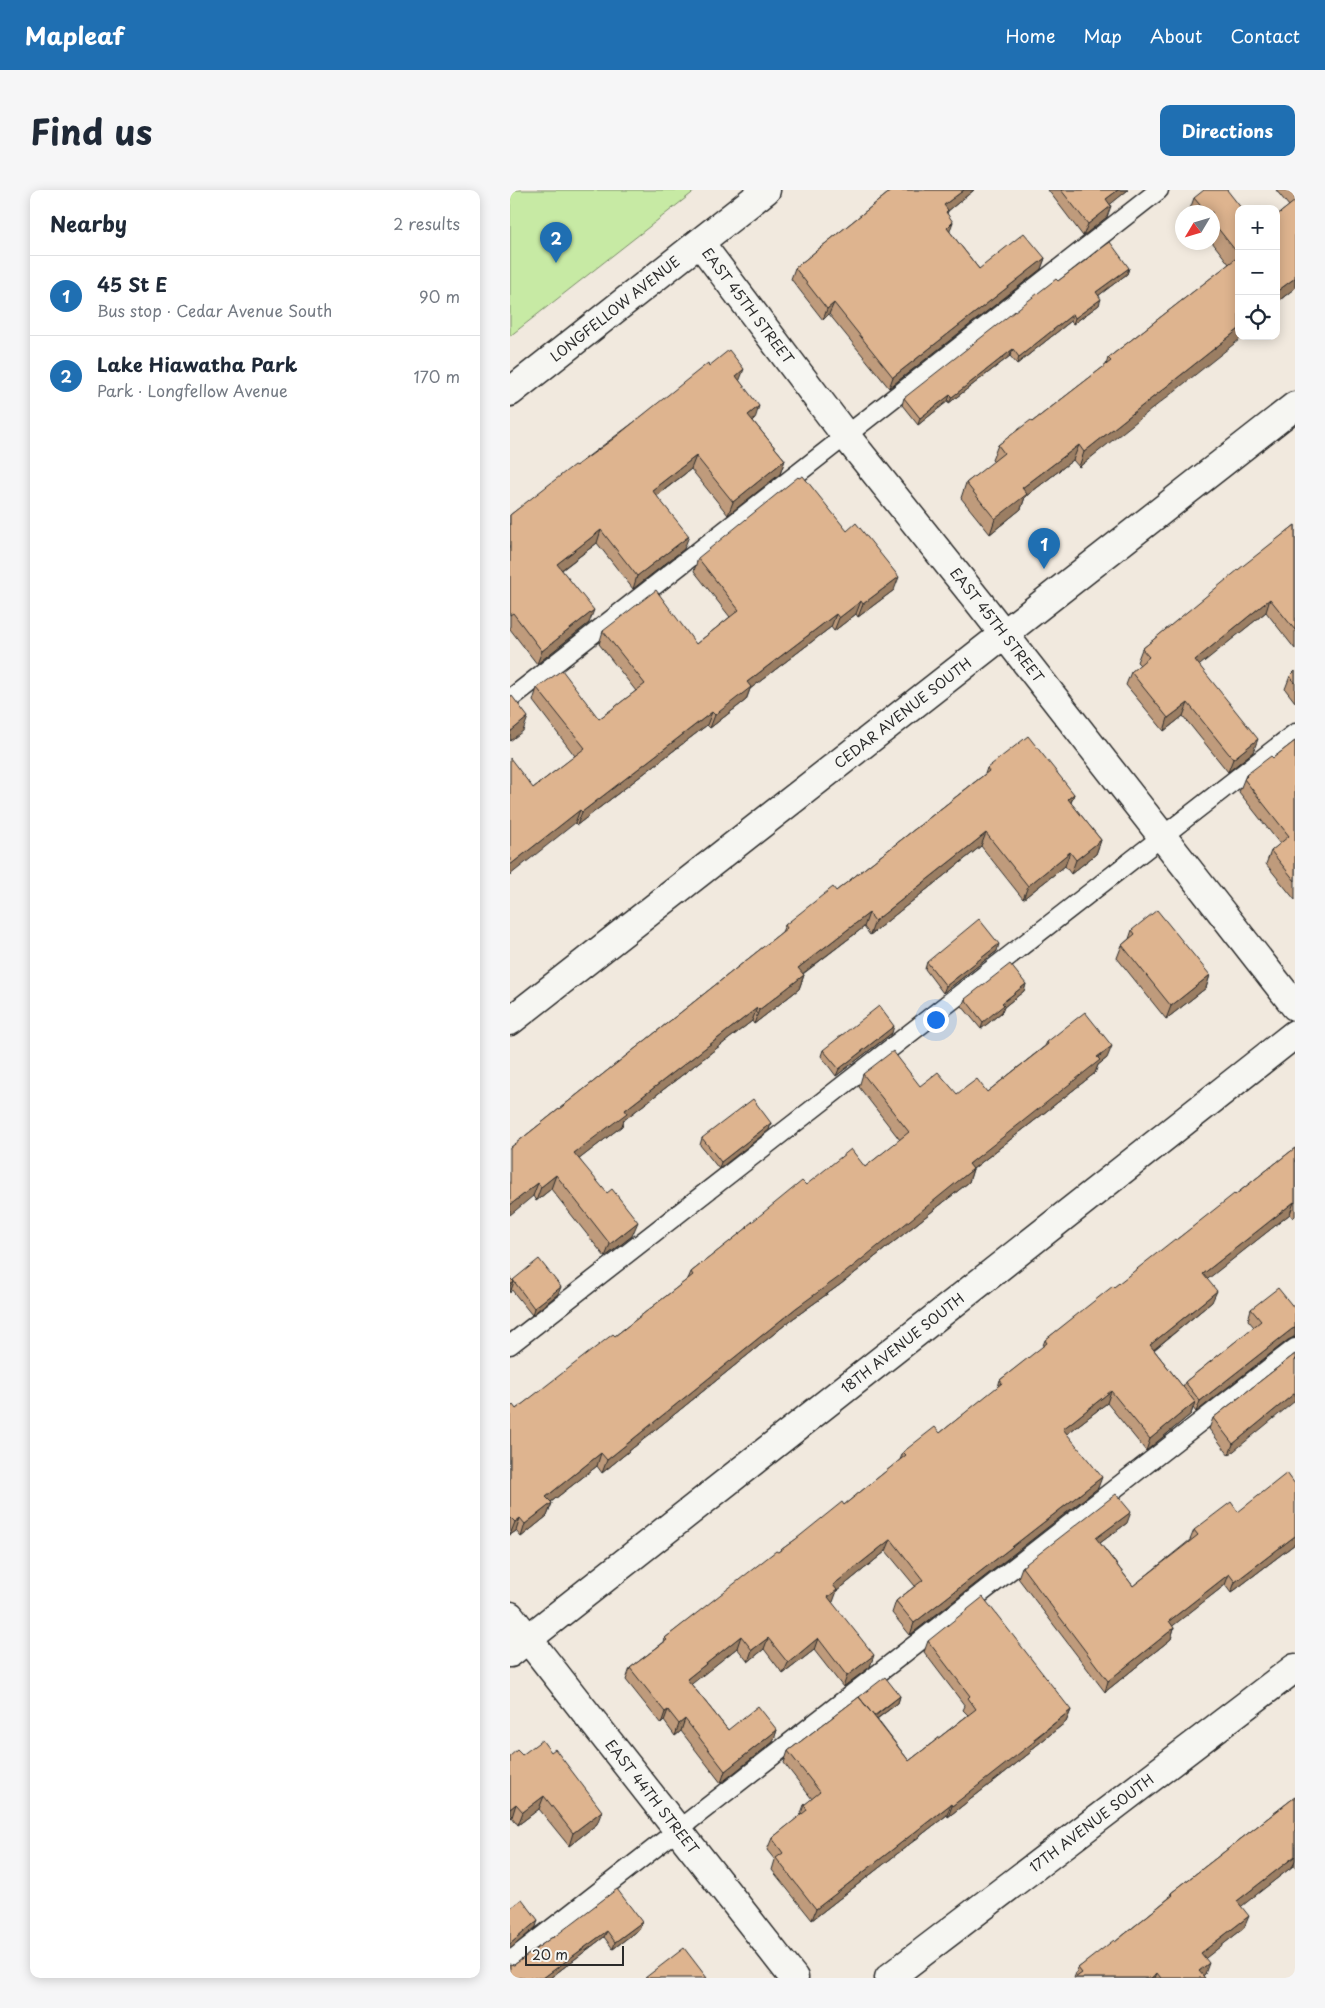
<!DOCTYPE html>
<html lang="en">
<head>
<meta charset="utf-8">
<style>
	body { margin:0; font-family:"Playpen Sans",sans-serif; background:#f6f6f7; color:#1f2937 }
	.controls { position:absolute; right:15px; top:15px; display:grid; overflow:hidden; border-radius:10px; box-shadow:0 2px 12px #0003 }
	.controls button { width:45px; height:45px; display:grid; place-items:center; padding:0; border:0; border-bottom:1px solid #e0e1e3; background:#fff; color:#1f2937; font:25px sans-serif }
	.compass { position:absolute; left:665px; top:15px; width:45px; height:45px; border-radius:50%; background:#fff; box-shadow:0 2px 12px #0003; rotate:232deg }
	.scale { position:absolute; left:15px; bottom:12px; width:99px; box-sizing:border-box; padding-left:5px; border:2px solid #2b2b2b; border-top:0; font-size:14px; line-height:18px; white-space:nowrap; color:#2b2b2b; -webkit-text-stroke:4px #f6f6f2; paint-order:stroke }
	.you { position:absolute; left:425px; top:829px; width:18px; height:18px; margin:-12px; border:4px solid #fff; border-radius:50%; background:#1a73e8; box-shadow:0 0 0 8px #1a73e833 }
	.badge { display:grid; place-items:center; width:32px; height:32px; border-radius:50%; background:#1f6fb2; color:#fff; font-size:16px; font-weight:700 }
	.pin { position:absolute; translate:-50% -41px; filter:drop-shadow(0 1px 2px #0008) }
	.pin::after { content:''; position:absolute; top:26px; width:18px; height:15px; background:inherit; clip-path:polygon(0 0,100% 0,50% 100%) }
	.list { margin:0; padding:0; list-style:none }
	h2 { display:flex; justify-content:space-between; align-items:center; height:65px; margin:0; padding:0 20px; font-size:21px }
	h2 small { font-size:16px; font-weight:400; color:#747a83 }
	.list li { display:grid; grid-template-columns:32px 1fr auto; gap:15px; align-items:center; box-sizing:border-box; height:80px; padding:0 20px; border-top:1px solid #e0e1e3 }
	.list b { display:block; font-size:19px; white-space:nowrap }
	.list p { margin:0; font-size:16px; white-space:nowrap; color:#747a83 }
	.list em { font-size:16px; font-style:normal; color:#747a83 }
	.icon { flex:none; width:28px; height:28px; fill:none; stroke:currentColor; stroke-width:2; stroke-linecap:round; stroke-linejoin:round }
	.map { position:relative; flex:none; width:785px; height:1788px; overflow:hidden; border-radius:10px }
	header { display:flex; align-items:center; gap:30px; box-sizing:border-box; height:70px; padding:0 25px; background:#1f6fb2; color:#fff }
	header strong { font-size:24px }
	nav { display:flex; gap:28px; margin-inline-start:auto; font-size:18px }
	.intro { display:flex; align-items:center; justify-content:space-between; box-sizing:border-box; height:120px; padding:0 30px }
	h1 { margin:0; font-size:35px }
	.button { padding:12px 22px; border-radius:10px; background:#1f6fb2; color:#fff; font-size:18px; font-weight:700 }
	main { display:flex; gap:30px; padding:0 30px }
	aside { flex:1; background:#fff; border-radius:10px; box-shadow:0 2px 12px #0003 }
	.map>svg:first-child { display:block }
	.green { fill:#c7eaa4; stroke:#798a68 }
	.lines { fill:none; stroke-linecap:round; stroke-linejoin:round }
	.service-casing { stroke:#2b2b2b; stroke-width:21 }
	.minor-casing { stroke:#2b2b2b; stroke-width:31 }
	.secondary-casing { stroke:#2b2b2b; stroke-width:31 }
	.service { stroke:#f6f6f2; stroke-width:18 }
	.minor { stroke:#f6f6f2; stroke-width:28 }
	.secondary { stroke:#f6f6f2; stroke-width:28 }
	.wall { fill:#bf9b7b; stroke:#2b2b2b }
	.shaded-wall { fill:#9b7e64; stroke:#2b2b2b }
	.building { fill:#deb48f; stroke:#2b2b2b }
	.labels { text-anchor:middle; stroke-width:4.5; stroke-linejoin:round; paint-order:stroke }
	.street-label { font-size:14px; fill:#2b2b2b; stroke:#f6f6f2 }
</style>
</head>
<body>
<header>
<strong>Mapleaf</strong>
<nav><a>Home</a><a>Map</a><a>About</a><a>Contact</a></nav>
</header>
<div class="intro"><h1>Find us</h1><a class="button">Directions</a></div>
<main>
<aside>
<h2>Nearby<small>2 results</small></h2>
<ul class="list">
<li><span class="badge">1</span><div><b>45 St E</b><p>Bus stop · Cedar Avenue South</p></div><em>90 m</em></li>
<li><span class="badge">2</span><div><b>Lake Hiawatha Park</b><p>Park · Longfellow Avenue</p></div><em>170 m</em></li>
</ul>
</aside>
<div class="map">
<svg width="785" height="1788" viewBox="0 0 785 1788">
	<rect width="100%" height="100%" fill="#f1e9de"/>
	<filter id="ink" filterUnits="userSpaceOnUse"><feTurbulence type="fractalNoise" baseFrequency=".02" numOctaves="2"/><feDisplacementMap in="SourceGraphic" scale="10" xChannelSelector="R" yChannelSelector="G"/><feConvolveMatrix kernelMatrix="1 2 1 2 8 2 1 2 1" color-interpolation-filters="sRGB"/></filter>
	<g filter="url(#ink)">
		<path class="green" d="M0,0H186L0,146Z"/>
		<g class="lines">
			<g class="service-casing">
				<path id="service" d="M0,509L649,0
					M0,1155L785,543
					M0,1771L785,1158"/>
			</g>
			<g class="minor-casing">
				<g id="minor">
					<path id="s1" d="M190,53L336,246L468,411L785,816"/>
					<path id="s2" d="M0,202L256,0"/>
					<path id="s3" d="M0,1426L284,1788"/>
					<path id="s4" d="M0,1463L785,844"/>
					<path id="s5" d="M379,1788L785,1478"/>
				</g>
			</g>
			<g class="secondary-casing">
				<g id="secondary">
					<path id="s6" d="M0,831L785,216"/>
				</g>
			</g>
			<use href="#service" class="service"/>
			<use href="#minor" class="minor"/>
			<use href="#secondary" class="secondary"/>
		</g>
		<path class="wall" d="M382,0H464L438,21L437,23L440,42L469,79L535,68L531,79L379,198L319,124L313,130L281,89L285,78Z
			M538,0H618L600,14L597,27L573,46Z
			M766,0H785V98L766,113V26L779,16Z
			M684,8L729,19V146L569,277L563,270L515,307L511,319L480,344L451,308L456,293L484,272L482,270L488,255L522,232L596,175L598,168L719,74L702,52V22H679Z
			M619,78L617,84L589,105V115L563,134L561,131L507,174L500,166L439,213L438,211L408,235L392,215L394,208Z
			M199,176L230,191L245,229L243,231L275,270L270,284L218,325L181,279L147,306L174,359L123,399L87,353L52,380L79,433L27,474L0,439V325Z
			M785,335V459L756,422L689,475L743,562L718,582L673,526L654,541L616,495L621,482L630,475L627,472L632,459Z
			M188,368L384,400L348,427L346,424L324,441L321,437L240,499L236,510L200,538L197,535L67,635L65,633L23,598L65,566L23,511L27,498L89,529L126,501L89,454L93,441L186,454L220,427L184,381Z
			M785,481V512L775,499L780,486Z
			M785,551V710L756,674L761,661L770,654L729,602L736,585L763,568Z
			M477,578L564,604L561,613L591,650L586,664L561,684L555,676L513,709L471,656L360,745L354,737L293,784L294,785L289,799L244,834L242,831L114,930L112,936L69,969L122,1046L95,1067L41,999L26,1011L23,1006L0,958L272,742L275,735L326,701L475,584Z
			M622,740L700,785L696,798L656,829L607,768L612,755L619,749Z
			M487,761L433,803L415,779L417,772Z
			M516,794L514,801L494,817L492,822L471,839L452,816L455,809Z
			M382,843L326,886L311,866L313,860Z
			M537,852L597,868L588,875L585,883L463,979L459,992L331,1094L281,1130L92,1283L87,1276L41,1312L42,1313L37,1326L11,1347L6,1341L0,1345V1218L6,1219L105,1146L178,1089L181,1082L236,1039L237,1036L296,995L355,977L390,950L349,897L353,884L447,904L477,902L535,856Z
			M261,933L259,940L209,979L190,955L192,948Z
			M785,958V1026L783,1028L780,1024L697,1089L702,1112L644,1160L673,1197L675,1192L744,1137L738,1130L741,1119H785V1148L784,1147L778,1150L686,1222L683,1218L681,1224L636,1261L597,1213L557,1244L588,1298L400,1445L382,1423L386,1411L405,1396L376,1361L327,1401L322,1412L360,1477L333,1497L304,1460L273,1484L254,1459L238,1472L227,1458L181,1494L218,1540H267L263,1552L211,1593L171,1541L165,1546L154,1531L151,1534L116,1490L120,1478L154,1452L155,1448L268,1362L334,1315L390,1270L393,1262L430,1243L488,1197L490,1190L532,1158L535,1150L725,1005Z
			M2,1091L48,1104L22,1125L1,1099Z
			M785,1164L719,1265L699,1239L703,1228Z
			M728,1322L785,1354L721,1403L715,1395L662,1436L664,1438L661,1449L595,1502L508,1388L512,1377L617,1333L590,1353L623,1396L680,1350L684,1340Z
			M418,1451L561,1520L556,1532L522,1559L521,1562L438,1627L437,1625L302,1730L262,1680L265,1670L257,1660L262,1648L290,1626L294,1615L302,1609L274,1573L278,1561L349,1507L390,1506L388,1513L367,1529L399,1571L458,1525L453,1520L455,1516L414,1462Z
			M41,1562L87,1634L59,1656L29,1619L8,1635L2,1627L0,1628V1566Z
			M785,1607V1678L783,1676L731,1716L734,1738L695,1768V1784L693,1786L695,1788H564L568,1778L605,1752L659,1708L661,1703Z
			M132,1732L129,1739L103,1759L94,1747L40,1788H0L4,1775L41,1748Z"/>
		<path class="shaded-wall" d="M454,0H464L438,21L434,32V15Z
			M608,0H618L592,21L596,9Z
			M601,16L597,27L573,46L578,34Z
			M443,32L439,43L437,38Z
			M535,68L531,79L379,198L383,187Z
			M619,78L617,84L584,109L586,102Z
			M785,88V98L766,113V102Z
			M591,109L589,115L563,134L565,128Z
			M324,113L319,124L313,130L317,119Z
			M563,124L561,131L507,174L509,167Z
			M729,139V146H734L569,277L574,262Z
			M503,159L500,166L439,213L442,207Z
			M234,179L229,192L226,186Z
			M440,205L438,211L408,235L410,228Z
			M249,216L245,229L233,238L238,225Z
			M569,255L563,270L515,307L511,319L480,344L485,329L512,298Z
			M186,266L181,279L137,313L142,300Z
			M275,270L270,284L218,325L223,312Z
			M91,340L87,353L42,387L47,374Z
			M179,346L174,359L123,399L127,386Z
			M389,387L384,400L348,427L353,414Z
			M760,409L756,422L680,483L685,470Z
			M351,411L346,424L324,441L329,428Z
			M84,420L79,433L27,474L32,461Z
			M326,424L321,437L240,499L236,510L200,538L205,525L237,492Z
			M678,513L673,526L654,541L658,528Z
			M202,522L197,535L67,635L72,622Z
			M18,527L13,541L0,551V542Z
			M748,549L743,562L718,582L723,569Z
			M564,604L559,618L558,609Z
			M70,620L65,633L0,685V675Z
			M476,643L471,656L360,745L365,731Z
			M591,650L586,664L561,684L566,670Z
			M560,662L555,676L513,709L518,696Z
			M359,723L354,737L283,791L288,778Z
			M489,754L487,761L433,803L436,796Z
			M294,785L289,799L244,834L249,820Z
			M700,785L696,798L656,829L661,816Z
			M516,794L514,801L494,817L492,822L471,839L473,832L492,813Z
			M247,818L242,831L114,930L112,936L59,977L64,963L115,920Z
			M384,836L382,843L326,886L329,879Z
			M602,856L597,868L588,875L585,883L454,986L459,974Z
			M261,933L259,940L209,979L211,972Z
			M463,979L459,992L331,1094L281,1130L92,1283L97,1270L286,1118Z
			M46,985L41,999L26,1011L31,997Z
			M28,993L23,1006L0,1025V1015Z
			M784,1012L780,1024L689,1096L693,1084Z
			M128,1032L122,1046L95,1067L100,1054Z
			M4,1092L0,1103V1095Z
			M51,1097L48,1104L22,1125L24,1118Z
			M707,1101L702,1112L636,1166L640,1155Z
			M785,1138V1145L784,1147L778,1150L686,1222L690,1211L782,1139Z
			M601,1201L597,1213L548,1251L553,1239Z
			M785,1203V1211L719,1265L723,1254Z
			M685,1212L681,1224L636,1261L640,1249Z
			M91,1263L87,1276L32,1319L36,1307Z
			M592,1287L588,1298L400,1445L404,1433Z
			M42,1313L37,1326L11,1347L15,1334Z
			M621,1322L617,1333L582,1359L586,1348Z
			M10,1328L6,1341L0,1345L5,1332Z
			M785,1346V1354L721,1403L725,1392Z
			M381,1349L376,1361L327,1401L323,1412L314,1418L323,1395Z
			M719,1384L715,1395L655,1442L659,1431Z
			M664,1438L661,1449L595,1502L598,1491Z
			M231,1446L227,1458L173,1501L177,1489Z
			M258,1448L254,1459L238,1472L242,1460Z
			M308,1448L304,1460L273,1484L278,1473Z
			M364,1465L360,1477L333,1497L337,1486Z
			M390,1506L388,1513L361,1533L364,1527Z
			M158,1520L154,1531L151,1534L155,1522Z
			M561,1520L556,1532L522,1559L521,1562L438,1627L442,1616Z
			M175,1529L171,1541L165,1546L169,1534Z
			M267,1540L263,1552L211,1593L215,1581Z
			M34,1606L29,1619L8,1635L13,1622Z
			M6,1614L2,1627L0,1628V1619Z
			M441,1614L437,1625L302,1730L306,1719Z
			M92,1621L87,1634L59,1656L63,1643Z
			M785,1666V1670L783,1676L723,1723L727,1711Z
			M739,1726L734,1738L687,1775L691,1763Z
			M28,1730L26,1737L0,1759V1754Z
			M132,1732L129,1739L103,1759L105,1752Z
			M97,1741L94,1747L40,1788H33Z
			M699,1773L695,1784L690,1788L689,1781Z
			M647,1783L645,1788H641Z"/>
		<path class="building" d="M382,0H454L434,15L438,20L436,22L443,32L437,38L469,79L514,43L535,68L383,187L324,113L317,119L285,78Z
			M551,0H608L596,9L601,16L578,34Z
			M694,0H717L732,19H729V65L702,31V22H696L684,8Z
			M785,11V88L766,102V26Z
			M600,52L619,78L586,102L591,109L565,128L563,124L509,167L503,159L442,207L440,205L410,228L394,208L546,89L548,91Z
			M729,66V139L574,262L569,255L512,298L517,304L485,329L456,293L494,263L488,255L521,230L522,232L601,171L598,168Z
			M219,160L234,179L226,186L249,216L238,225L275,270L223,312L186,266L142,300L179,346L127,386L91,340L47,374L84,420L32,461L3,423L0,425V325L64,275L66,276L103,249L198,173L199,176Z
			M293,286L337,341L346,333L389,387L353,414L351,411L329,428L326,424L237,492L241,497L205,525L202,522L72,622L70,620L0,675V568L23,598L75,558L27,498L52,480L89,529L135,494L93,441L146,400L186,454L229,420L188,368L288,287L289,288Z
			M785,335V440L760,409L685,470L748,549L723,569L678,513L658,528L621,482L639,467L632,459L734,375Z
			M785,481V493L780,486Z
			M0,505L2,506L18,527L0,542Z
			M518,546L564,604L558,609L591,650L566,670L560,662L518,696L476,643L365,731L359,723L288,778L294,785L249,820L247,818L115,920L117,923L64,963L97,1003L102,999L128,1032L100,1054L46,985L31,997L28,993L0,1015V958L277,738L275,735L323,697L326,701L479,581L477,578Z
			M785,551V691L761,661L779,646L734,589L737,586L736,585L761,566L763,568Z
			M647,720L700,785L661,816L612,755L625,744L622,740Z
			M469,729L489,754L436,796L417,772Z
			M500,774L516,794L492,813L494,815L473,832L455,809Z
			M369,816L384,836L329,879L313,860Z
			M575,822L602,856L587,867L590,870L459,974L463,979L336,1082L286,1118L97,1270L91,1263L36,1307L42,1313L15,1334L10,1328L5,1332L0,1327V1218L3,1215L6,1219L103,1144L105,1146L183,1085L181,1082L238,1037L237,1036L292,991L296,995L341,959L355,977L399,942L353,884L383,861L410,896L428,882L447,904L467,889L477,902L538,854L537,852Z
			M243,909L261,933L211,972L192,948Z
			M785,958V1013L784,1012L693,1084L707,1101L640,1155L685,1212L640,1249L601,1201L553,1239L592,1287L404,1433L386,1411L413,1390L381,1349L323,1395L327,1400L318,1407L364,1465L337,1486L308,1448L278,1473L258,1448L242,1460L231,1446L177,1489L218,1540L248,1516L267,1540L215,1581L175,1529L169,1534L158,1520L155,1522L120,1478L157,1450L155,1448L266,1361L268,1362L286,1349L332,1312L334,1315L396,1265L393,1262L425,1237L430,1243L492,1193L490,1190L537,1153L535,1150L603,1096L604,1097L665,1049L666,1050L724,1004L725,1005Z
			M29,1069L51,1097L24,1118L3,1090Z
			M0,1088L4,1092L0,1095Z
			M768,1098L785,1119V1138L782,1139L690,1211L675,1192L751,1131L741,1119Z
			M785,1164V1203L723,1254L703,1228Z
			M777,1283L785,1294V1346L725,1392L719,1384L659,1431L664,1438L598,1491L512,1377L606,1304L621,1322L586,1348L623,1396L688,1345L684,1340L721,1312L728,1322Z
			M473,1407L561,1520L524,1549L525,1551L442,1616L441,1614L306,1719L266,1668L273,1663L262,1648L297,1620L294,1615L310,1602L278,1561L349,1507L399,1571L466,1519L458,1508L460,1506L418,1451Z
			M375,1487L390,1506L364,1526L349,1507Z
			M32,1550L41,1562L45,1559L92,1621L63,1643L34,1606L13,1622L6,1614L0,1619V1566L7,1560L12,1565Z
			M785,1607V1666L727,1711L739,1726L691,1763L699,1773L689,1781L695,1788H651L647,1783L641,1788H565L572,1783L568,1778L604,1750L605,1752L663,1705L661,1703Z
			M107,1699L132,1732L105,1752L97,1741L33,1788H0V1774L4,1775L41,1748L44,1747Z
			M12,1709L28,1730L0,1754V1718Z
			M174,1758L197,1788H135Z"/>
	</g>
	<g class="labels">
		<g class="street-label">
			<text dy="5" stroke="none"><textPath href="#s1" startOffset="79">EAST 45TH STREET</textPath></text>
			<text dy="5" stroke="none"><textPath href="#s2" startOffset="134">LONGFELLOW AVENUE</textPath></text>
			<text dy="5" stroke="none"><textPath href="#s1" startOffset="484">EAST 45TH STREET</textPath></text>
			<text dy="5" stroke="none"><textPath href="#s6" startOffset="499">CEDAR AVENUE SOUTH</textPath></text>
			<text dy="5" stroke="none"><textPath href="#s4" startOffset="500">18TH AVENUE SOUTH</textPath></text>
			<text dy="5" stroke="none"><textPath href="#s3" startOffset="230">EAST 44TH STREET</textPath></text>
			<text dy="5" stroke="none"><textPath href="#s5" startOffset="255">17TH AVENUE SOUTH</textPath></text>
		</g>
	</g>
</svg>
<div class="controls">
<button>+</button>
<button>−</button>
<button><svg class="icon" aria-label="locate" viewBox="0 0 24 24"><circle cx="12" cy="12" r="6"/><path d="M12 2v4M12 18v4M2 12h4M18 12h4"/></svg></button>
</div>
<svg class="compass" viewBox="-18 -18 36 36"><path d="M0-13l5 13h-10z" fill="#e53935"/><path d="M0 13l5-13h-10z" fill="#747a83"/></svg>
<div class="scale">20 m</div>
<div class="you"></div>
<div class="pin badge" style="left:534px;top:379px">1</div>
<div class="pin badge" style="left:46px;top:73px">2</div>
</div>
</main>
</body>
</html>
